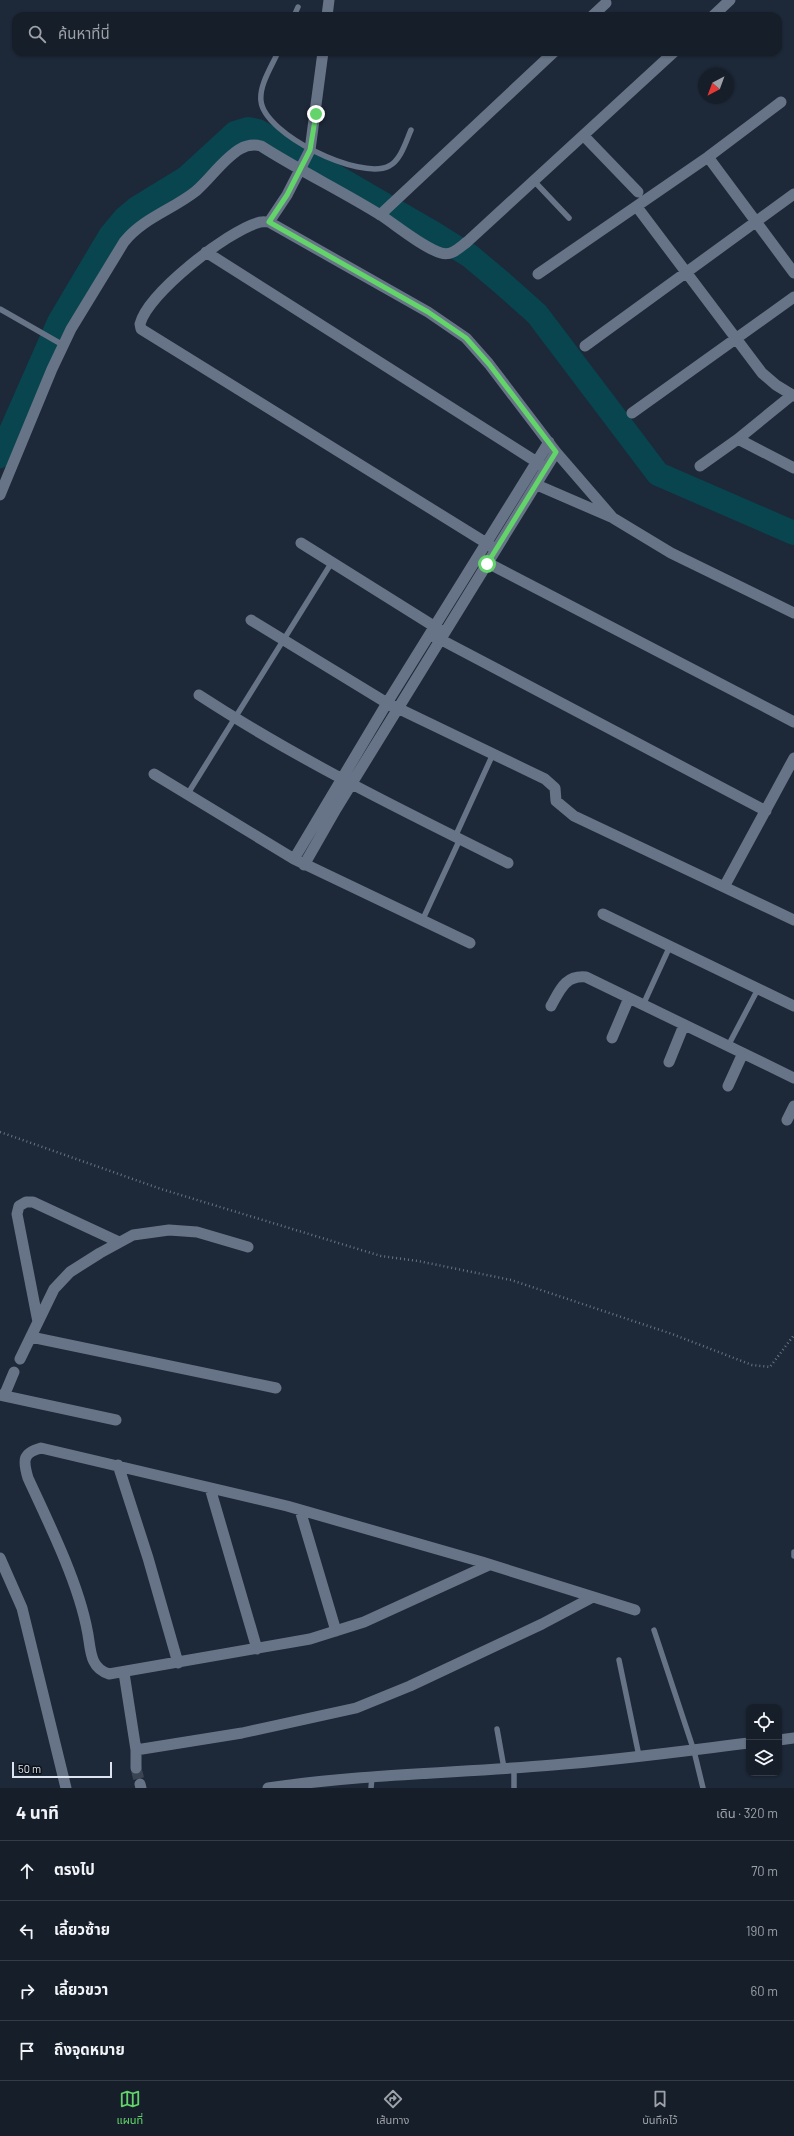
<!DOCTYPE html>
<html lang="th">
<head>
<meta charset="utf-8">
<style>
	body { margin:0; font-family:Barlow,"Noto Sans Thai",sans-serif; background:#1f2732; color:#f1f3f6 }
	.controls { position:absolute; right:12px; bottom:12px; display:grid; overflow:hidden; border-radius:8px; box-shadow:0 1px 3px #0004 }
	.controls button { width:36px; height:36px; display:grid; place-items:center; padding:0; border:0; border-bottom:1px solid #353c47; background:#161e2a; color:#f1f3f6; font:20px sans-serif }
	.compass { position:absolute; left:698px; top:68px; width:36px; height:36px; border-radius:50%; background:#161e2a; box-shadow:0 1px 3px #0004; rotate:221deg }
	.scale { position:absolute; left:12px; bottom:10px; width:100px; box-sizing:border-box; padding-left:4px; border:2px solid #dde4ef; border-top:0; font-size:11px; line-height:14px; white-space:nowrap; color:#dde4ef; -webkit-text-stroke:3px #0c1118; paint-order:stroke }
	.stop { position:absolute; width:12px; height:12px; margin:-9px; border:3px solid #62d469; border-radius:50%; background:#fff }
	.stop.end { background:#62d469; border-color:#fff; box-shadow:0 1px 4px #0008 }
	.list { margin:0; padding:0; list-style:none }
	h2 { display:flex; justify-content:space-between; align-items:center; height:52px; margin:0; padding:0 16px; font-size:17px }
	h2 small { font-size:13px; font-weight:400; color:#9ea2a8 }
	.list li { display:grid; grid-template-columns:26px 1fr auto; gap:12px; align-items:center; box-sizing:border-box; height:60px; padding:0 16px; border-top:1px solid #353c47 }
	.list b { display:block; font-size:15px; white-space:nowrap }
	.list em { font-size:13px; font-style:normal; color:#9ea2a8 }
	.icon { flex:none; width:22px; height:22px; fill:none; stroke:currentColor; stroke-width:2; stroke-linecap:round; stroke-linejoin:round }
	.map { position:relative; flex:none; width:794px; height:1788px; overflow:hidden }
	.search { position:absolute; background:#161e2a; box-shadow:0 1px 3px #0004; left:12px; right:12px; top:12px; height:44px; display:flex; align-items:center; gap:10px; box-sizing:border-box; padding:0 14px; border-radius:12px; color:#9ea2a8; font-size:15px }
	.sheet { height:292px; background:#161e2a }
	nav { display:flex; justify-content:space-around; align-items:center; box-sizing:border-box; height:56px; border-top:1px solid #353c47; background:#161e2a; font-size:11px; color:#9ea2a8 }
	nav a { display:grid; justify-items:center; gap:2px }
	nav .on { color:#62d469 }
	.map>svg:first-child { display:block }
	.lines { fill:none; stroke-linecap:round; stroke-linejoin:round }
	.river { stroke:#08454f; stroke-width:24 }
	.street-tunnel { stroke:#3a4453; stroke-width:11; stroke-dasharray:11 5.5; stroke-linecap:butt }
	.path { stroke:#6a7482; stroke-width:2.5; stroke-dasharray:1 3; stroke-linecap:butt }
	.lane { stroke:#677487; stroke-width:5.5 }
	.street { stroke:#677487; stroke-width:11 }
	.route { stroke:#62d469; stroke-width:5 }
</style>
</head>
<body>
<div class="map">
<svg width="794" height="1788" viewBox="0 0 794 1788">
	<rect width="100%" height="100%" fill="#1d2838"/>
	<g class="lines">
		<path class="river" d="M0,456L59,322L110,236L125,218L137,208L186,178L235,133L248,129L258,131L430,231L470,256L501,282L537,314L658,474L794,533"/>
		<path class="street-tunnel" d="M136,1768L140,1784"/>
		<path class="path" d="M0,1132L161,1189L381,1256L418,1261L511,1280L672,1334L752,1365L770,1367L794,1335"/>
		<path class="lane" d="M294,16L298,7
			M278,52C272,66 259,85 261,101C264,134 360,181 389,166C401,160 406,141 411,130
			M534,181L569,218
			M0,309L63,345
			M187,795L332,562
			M455,837L493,754
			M422,921L460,839
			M643,1005L670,946
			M728,1046L758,989
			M794,1552V1556
			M654,1630L694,1751L703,1788
			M619,1660L639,1756
			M497,1729L504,1768
			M371,1788L372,1777
			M514,1788V1768"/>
		<path class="street" d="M327,16L329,0
			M592,16L606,3
			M713,16L730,0
			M323,52L310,150L287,195L269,222L428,312L466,338L489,364L556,452L613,518L671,553L794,613
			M584,136L638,192
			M708,157L794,273
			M637,207L762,373L776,385L794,396
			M380,215L554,52
			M269,222C265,222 261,221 257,223C227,232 148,293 140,324L141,329L496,549
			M206,252L543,466
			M538,274L708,157L781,102
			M585,346L794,194
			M632,413L794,297
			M738,439L794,468
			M700,466L738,439L792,395
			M537,485L611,517
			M0,495L52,369L71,329L124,242C143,218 172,210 196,191C211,178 223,159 240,149C247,145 253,144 261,146C300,171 342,191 382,216C397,226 424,248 441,253C452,256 459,248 467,242L674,52
			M301,543L440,630
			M482,560L794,722
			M251,620L387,703L545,779L555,788L556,801L574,816L794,920
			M434,636L766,811
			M199,695C297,759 403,811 508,863
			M154,774L294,859L470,943
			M294,859L387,703L549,442
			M304,865L336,809L556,452
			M724,887L794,758
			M603,914L794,1006
			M551,1006C560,990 565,975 586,977L794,1078
			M612,1038L629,998
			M669,1062L684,1025
			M728,1086L743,1053
			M787,1120L794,1106
			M38,1322L17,1214L19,1206L26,1202H33L119,1242
			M31,1337L276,1388
			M20,1359L54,1289L70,1272L100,1253L133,1235L169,1230L197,1232L248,1247
			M0,1395L116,1420
			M4,1396L14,1372
			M118,1465L148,1558L178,1663
			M210,1488L257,1649
			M300,1510L336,1631
			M0,1558L22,1608L66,1788
			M489,1565L364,1622L310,1639L109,1674C93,1669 91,1656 89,1641C82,1589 50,1526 28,1478C23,1461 22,1453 41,1448L287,1506L482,1562L635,1610
			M124,1673L136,1750
			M779,1740L794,1738
			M136,1768V1750L242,1733L356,1708L410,1686L542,1624L593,1597
			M140,1784L141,1788
			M268,1788C363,1774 458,1773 553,1765C618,1760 684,1751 749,1743"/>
	</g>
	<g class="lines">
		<path class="route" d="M316,114L310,150L287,195L269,222L428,312L466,338L489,364L556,452L487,564"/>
	</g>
</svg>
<div class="controls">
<button><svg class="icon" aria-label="locate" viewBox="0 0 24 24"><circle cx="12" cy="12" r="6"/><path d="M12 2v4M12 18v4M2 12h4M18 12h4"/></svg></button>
<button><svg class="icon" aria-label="layers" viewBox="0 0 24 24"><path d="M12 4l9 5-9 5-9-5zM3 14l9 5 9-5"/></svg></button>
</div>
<svg class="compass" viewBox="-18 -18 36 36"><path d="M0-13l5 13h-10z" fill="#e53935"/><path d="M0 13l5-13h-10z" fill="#9ea2a8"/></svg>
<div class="scale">50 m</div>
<div class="stop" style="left:487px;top:564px"></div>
<div class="stop end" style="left:316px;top:114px"></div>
<div class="search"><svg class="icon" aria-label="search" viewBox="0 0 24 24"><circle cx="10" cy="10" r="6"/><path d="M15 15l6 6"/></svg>ค้นหาที่นี่</div>
</div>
<section class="sheet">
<h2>4 นาที<small>เดิน · 320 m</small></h2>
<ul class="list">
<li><svg class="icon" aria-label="ahead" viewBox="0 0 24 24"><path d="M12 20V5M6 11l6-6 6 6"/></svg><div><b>ตรงไป</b></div><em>70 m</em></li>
<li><svg class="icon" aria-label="left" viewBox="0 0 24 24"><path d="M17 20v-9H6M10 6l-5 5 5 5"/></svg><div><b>เลี้ยวซ้าย</b></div><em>190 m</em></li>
<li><svg class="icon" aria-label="right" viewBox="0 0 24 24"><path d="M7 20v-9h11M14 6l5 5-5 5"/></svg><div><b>เลี้ยวขวา</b></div><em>60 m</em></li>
<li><svg class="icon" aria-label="arrive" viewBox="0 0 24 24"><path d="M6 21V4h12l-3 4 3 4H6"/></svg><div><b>ถึงจุดหมาย</b></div></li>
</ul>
</section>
<nav>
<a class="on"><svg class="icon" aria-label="map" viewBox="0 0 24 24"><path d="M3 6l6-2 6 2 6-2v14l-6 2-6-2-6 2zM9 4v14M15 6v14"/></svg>แผนที่</a>
<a><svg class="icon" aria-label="directions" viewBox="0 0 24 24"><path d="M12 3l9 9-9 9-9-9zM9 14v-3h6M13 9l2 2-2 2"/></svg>เส้นทาง</a>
<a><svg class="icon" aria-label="saved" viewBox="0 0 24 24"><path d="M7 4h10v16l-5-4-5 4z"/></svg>บันทึกไว้</a>
</nav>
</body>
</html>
